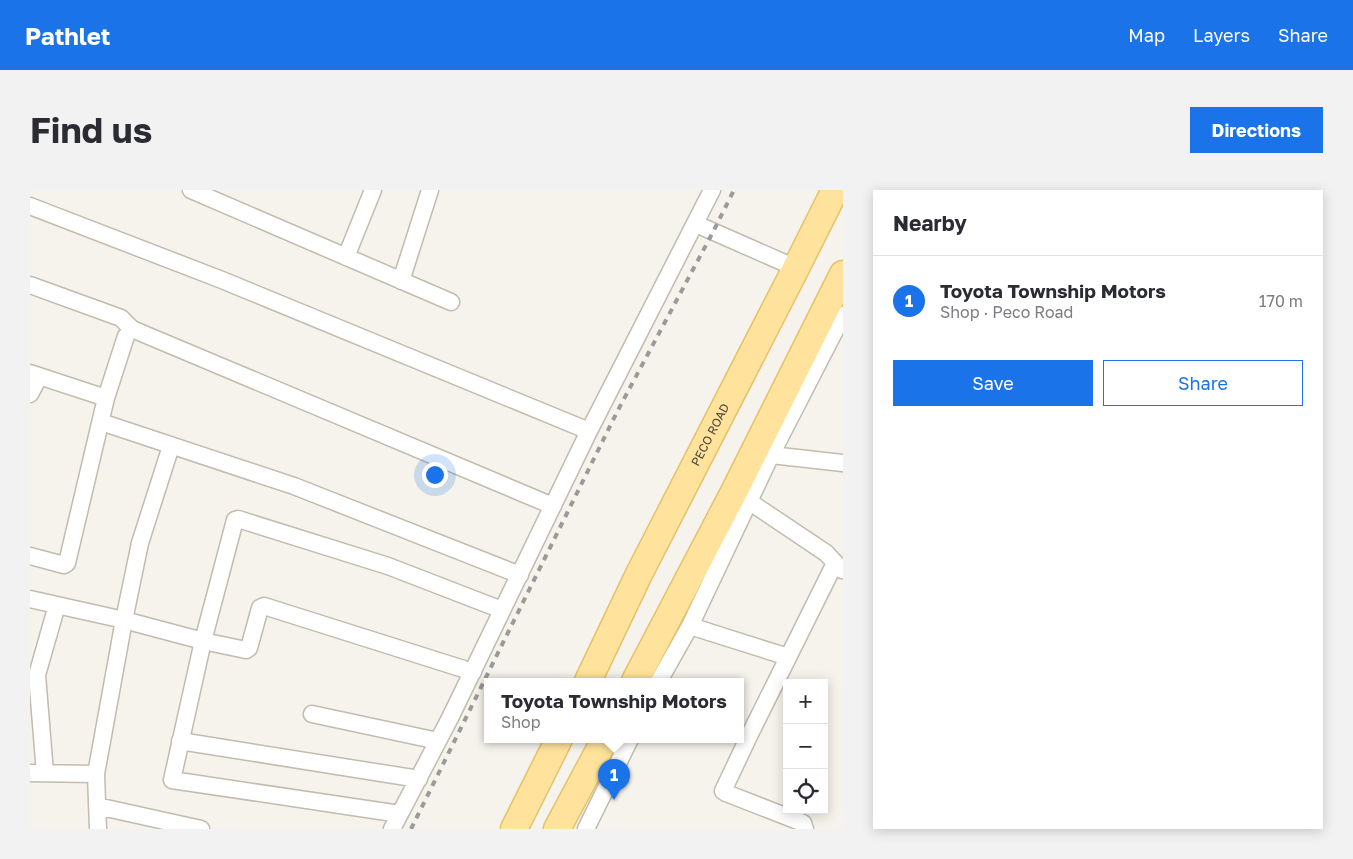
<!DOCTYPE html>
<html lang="en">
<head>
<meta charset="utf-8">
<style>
	body { margin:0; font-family:"Golos Text",sans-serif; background:#f2f2f3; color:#2b2b33 }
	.controls { position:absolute; right:15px; bottom:15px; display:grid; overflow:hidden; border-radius:0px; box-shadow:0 2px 12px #0003 }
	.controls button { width:45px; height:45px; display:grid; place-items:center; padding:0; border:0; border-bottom:1px solid #e1e1e2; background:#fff; color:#2b2b33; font:25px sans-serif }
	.you { position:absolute; left:404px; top:284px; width:18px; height:18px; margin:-12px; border:4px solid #fff; border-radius:50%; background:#1a73e8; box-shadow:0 0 0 8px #1a73e833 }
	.badge { display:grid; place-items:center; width:32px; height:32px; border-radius:50%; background:#1a73e8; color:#fff; font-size:16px; font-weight:700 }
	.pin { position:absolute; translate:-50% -41px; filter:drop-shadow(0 1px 2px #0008) }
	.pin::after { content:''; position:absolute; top:26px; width:18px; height:15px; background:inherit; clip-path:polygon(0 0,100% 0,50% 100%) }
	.popup { position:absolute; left:454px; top:488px; width:260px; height:65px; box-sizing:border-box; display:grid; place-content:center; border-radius:0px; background:#fff; filter:drop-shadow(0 1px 4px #0005); font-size:16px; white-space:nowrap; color:#7c7c81 }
	.popup b { font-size:19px; color:#2b2b33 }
	.popup::after { content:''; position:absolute; left:50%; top:100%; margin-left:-10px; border:10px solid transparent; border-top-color:#fff }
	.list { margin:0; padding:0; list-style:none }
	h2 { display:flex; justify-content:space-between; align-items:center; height:65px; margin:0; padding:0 20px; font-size:21px }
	h2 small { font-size:16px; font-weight:400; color:#7c7c81 }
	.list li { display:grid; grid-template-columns:32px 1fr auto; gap:15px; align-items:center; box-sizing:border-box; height:90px; padding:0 20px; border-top:1px solid #e1e1e2 }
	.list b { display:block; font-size:19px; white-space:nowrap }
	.list p { margin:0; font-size:16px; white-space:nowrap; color:#7c7c81 }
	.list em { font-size:16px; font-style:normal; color:#7c7c81 }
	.actions { display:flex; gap:10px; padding:15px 20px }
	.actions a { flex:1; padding:11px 0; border:1px solid #1a73e8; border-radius:0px; text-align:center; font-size:18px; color:#1a73e8 }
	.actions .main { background:#1a73e8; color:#fff }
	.icon { flex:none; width:28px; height:28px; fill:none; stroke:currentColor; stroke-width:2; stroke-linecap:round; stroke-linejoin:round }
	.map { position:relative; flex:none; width:813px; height:639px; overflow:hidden; border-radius:0px }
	header { display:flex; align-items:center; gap:30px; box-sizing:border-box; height:70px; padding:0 25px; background:#1a73e8; color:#fff }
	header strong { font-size:24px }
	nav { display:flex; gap:28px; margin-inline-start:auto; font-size:18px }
	.intro { display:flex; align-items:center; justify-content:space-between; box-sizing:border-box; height:120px; padding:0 30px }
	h1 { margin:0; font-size:35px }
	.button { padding:12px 22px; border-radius:0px; background:#1a73e8; color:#fff; font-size:18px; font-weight:700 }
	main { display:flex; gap:30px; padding:0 30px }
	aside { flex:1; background:#fff; border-radius:0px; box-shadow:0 2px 12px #0003 }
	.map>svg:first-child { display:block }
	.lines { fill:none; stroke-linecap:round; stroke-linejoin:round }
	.minor-casing { stroke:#c2bbae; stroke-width:19 }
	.primary-casing { stroke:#e6c16a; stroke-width:29 }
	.minor { stroke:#fff; stroke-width:16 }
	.primary { stroke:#ffe39c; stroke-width:26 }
	.rail { stroke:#9a9a9a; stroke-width:4; stroke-dasharray:6 6; stroke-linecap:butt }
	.labels { text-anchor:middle; stroke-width:4; stroke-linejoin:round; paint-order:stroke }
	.street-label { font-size:12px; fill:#4b4439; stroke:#fff }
</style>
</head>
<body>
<header>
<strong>Pathlet</strong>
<nav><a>Map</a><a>Layers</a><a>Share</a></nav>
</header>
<div class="intro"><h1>Find us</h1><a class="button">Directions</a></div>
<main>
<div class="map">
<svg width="813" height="639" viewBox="0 0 813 639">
	<rect width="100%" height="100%" fill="#f6f3ec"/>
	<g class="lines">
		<g class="minor-casing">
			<path id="minor" d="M161,0L421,112
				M0,16L192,90L559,241
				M666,34L766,78
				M316,67L343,0
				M371,91L400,0
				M0,95L91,128L102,139L523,316
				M0,183L76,208L37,373L34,375L0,366
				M0,204L7,191L5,185
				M76,208L96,146
				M71,232L264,296L490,385
				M741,265L813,125
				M711,306L796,363L812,380
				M0,409L94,430L173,451L216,460L219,458L230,418L234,416L443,482
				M660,436L758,467
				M629,491L660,436L741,265L813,273
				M282,524L408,551
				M150,551L389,589
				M0,583L66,584
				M15,583L7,485L27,415
				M67,616L171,639
				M370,624L142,590L173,451L205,330L208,329L358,376L472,420
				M68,639L66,584L94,430L110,353L141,256
				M362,639L420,528L559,241L682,0
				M556,639L600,549
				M775,639L773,633L696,603L693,601L719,546L805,373"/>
		</g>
		<g class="primary-casing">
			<g id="primary">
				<path id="s1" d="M558,491L609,384L766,78L805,0"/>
				<path d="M605,491L704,302L813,84"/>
				<path d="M484,639L529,549"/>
				<path d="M527,639L575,549"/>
			</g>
		</g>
		<use href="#minor" class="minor"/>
		<use href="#primary" class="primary"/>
		<path class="rail" d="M381,639L587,222L683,42L704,0"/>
	</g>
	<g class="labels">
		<g class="street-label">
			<text dy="4" stroke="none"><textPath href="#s1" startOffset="275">PECO ROAD</textPath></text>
		</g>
	</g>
</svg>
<div class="controls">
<button>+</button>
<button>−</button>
<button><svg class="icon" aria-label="locate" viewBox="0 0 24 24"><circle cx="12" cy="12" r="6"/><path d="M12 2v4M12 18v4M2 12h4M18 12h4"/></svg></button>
</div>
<div class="you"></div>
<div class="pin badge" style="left:584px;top:610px">1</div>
<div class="popup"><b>Toyota Township Motors</b>Shop</div>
</div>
<aside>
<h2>Nearby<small></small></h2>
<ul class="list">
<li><span class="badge">1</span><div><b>Toyota Township Motors</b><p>Shop · Peco Road</p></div><em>170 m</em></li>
</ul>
<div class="actions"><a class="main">Save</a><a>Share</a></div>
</aside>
</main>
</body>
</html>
